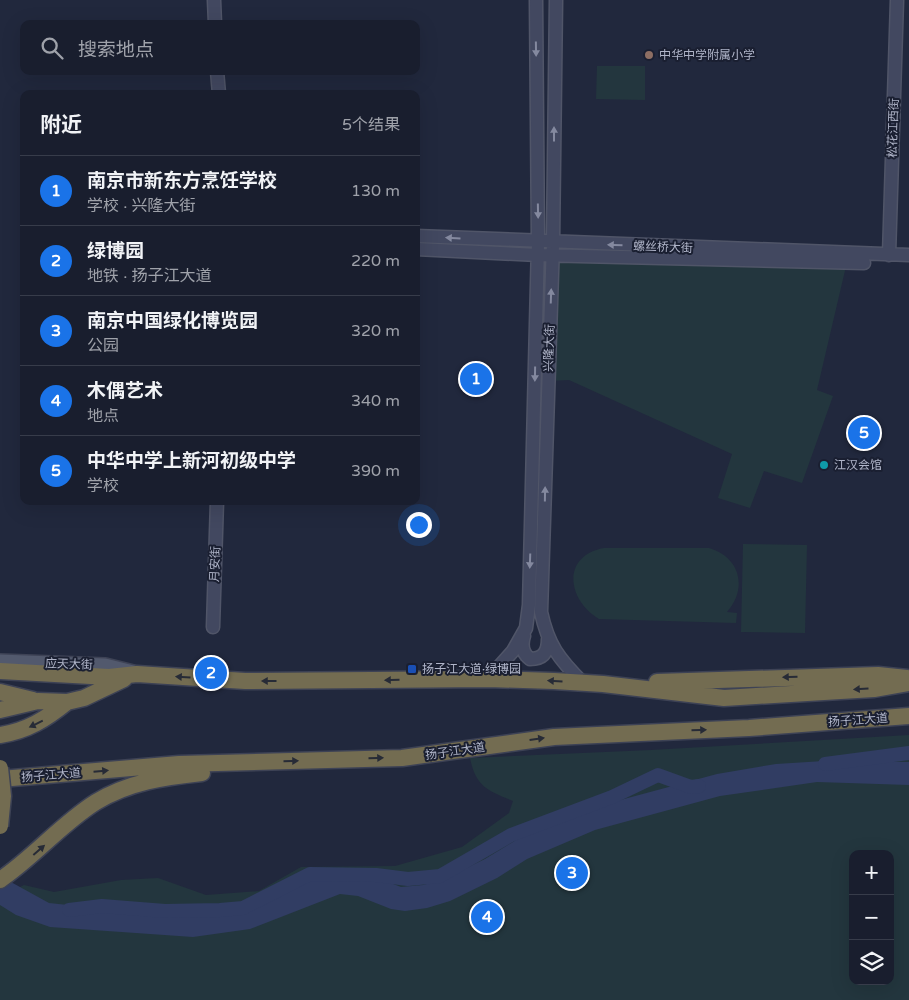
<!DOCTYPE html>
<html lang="zh">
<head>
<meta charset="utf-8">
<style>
	body { margin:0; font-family:"Varela Round","Noto Sans SC",sans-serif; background:#222736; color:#f1f3f6 }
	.controls { position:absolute; right:15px; bottom:15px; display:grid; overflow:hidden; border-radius:10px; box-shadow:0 5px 20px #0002 }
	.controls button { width:45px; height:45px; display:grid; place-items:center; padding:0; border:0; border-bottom:1px solid #373c4a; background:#191e2e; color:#f1f3f6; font:25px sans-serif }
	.you { position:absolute; left:418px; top:524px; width:18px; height:18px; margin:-12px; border:4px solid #fff; border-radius:50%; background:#1a73e8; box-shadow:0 0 0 8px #1a73e833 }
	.badge { display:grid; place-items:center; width:32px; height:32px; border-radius:50%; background:#1a73e8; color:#fff; font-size:16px; font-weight:700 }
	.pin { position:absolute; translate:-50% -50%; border:2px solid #fff; box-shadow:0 1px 5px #0006 }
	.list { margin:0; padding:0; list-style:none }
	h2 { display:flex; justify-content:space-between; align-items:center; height:65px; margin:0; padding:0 20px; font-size:21px }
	h2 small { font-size:16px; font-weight:400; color:#9fa2aa }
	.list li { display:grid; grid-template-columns:32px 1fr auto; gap:15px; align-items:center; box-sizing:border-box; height:70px; padding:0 20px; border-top:1px solid #373c4a }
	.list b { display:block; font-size:19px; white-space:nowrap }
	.list p { margin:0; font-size:16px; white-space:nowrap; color:#9fa2aa }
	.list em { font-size:16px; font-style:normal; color:#9fa2aa }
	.icon { flex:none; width:28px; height:28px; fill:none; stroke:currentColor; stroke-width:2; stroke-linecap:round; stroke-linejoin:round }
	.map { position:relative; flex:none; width:909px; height:1000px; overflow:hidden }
	.search { position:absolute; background:#191e2e; box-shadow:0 5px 20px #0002; left:20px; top:20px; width:400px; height:55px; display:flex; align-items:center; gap:12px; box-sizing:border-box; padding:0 18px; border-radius:10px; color:#9fa2aa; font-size:19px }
	.panel { position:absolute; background:#191e2e; box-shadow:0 5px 20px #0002; left:20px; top:90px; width:400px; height:415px; border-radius:10px }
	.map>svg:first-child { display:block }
	.green { fill:#23363e; fill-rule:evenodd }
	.water { fill:#313d63 }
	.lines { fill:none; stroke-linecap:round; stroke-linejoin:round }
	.river { stroke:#313d63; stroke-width:14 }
	.secondary-casing { stroke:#505568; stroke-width:15 }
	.primary-casing { stroke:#3e4356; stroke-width:18 }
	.highway-casing { stroke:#3d4255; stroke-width:19 }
	.secondary { stroke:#424860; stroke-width:12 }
	.primary { stroke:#52596d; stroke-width:15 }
	.highway { stroke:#736c51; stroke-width:16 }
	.highway-bridge-casing { stroke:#3d4255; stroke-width:19; stroke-linecap:butt }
	.highway-bridge { stroke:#736c51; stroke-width:16 }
	.oneway { fill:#84899f }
	.oneway2 { fill:#272b36 }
	.education-dot { fill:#8d6e63; stroke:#1a1f31; stroke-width:2 }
	.culture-dot { fill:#0f9aa8; stroke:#1a1f31; stroke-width:2 }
	.transit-dot { fill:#1a4fb4; stroke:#1a1f31; stroke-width:2 }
	.labels { text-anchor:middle; stroke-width:4; stroke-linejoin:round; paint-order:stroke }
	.poi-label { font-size:12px; fill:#b0b5c9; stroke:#1a1f31; text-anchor:start }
	.street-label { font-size:12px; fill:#b0b5c9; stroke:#1a1f31 }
</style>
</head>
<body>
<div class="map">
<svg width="909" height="1000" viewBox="0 0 909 1000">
	<rect width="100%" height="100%" fill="#21283d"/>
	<path class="green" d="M597,66H645V100L596,99Z
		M553,255L847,262L817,390L833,396L802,483L764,471L750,508L718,498L732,454L569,380L548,381Z
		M743,544L807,545L805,633L741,632Z
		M604,548H709C740,557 748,588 727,612L737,613L736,623L599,619C567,600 561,556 604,548Z
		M909,735V1000H0V897L24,885L54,892L121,880L158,878L206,895L259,891L301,867L395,866L462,847L509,813L513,801C487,790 476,787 470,758L651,750ZM853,854H890V981H853Z"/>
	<path class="water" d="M824,761L909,762V785L817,782L720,796L595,830L527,859L497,878L450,901L427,908L405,911L391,909L358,896L340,894L250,929L193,937L50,927L16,915L0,905V876L49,903L106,909L195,914L245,907L328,873L341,871L367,874L401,887L423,885L442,880L485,859L516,840L587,809L717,774L776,764Z"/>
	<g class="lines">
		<path class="river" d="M825,764L909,753
			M69,910L102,906L165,911L220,910L243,908L310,874L376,875L408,879L440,876L511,835L612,797L658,775L691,787L699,786"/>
		<g class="secondary-casing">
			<path id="secondary" d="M214,0L215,24
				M556,0L553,243L541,612C548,645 559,659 583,683
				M217,71L219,94
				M416,236L909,255
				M416,249L538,255L864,263
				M889,255L897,0
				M213,627L217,501
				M524,636C521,645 522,653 530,659C544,659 548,651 548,639
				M488,679L513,651L526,628L529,605L538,243L536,0"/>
		</g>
		<g class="primary-casing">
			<path id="primary" d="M0,662L105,666L133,673"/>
		</g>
		<g class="highway-casing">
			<path id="highway" d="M0,671L109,677L137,674L245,681L488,679L554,681L603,684L724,698L874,689L909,683
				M657,682L878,675L907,678
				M0,692L33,700
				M0,710L38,701L67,702L84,698L124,679
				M0,735C27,731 46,719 67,702
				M0,779L179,764L402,758L554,737L749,728L909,716
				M0,880C34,857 61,824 96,802C129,782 164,777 202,773"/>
		</g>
		<use href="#secondary" class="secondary"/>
		<use href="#primary" class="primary"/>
		<use href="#highway" class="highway"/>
		<g class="highway-bridge-casing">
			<path id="highway-bridge" d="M0,768L3,796L0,826"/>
		</g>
		<use href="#highway-bridge" class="highway-bridge"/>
	</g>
	<defs><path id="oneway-solid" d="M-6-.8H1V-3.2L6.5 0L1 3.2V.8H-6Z" transform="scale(1.25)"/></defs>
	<g class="oneway">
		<use href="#oneway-solid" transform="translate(536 49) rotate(89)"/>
		<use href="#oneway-solid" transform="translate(554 134) rotate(-90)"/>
		<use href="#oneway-solid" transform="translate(538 211) rotate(89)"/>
		<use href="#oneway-solid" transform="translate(453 238) rotate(-177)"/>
		<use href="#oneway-solid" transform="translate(615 245) rotate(-178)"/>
		<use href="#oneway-solid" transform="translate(551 296) rotate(-88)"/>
		<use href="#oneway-solid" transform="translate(535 374) rotate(91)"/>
		<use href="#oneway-solid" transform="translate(545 494) rotate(-89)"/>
		<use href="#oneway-solid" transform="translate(530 561) rotate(92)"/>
	</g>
	<g class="oneway2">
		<use href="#oneway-solid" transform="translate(183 677) rotate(-176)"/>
		<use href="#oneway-solid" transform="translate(790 677) rotate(178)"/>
		<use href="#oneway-solid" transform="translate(392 680) rotate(179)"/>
		<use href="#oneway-solid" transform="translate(269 681) rotate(180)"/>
		<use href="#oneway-solid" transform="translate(555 681) rotate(-177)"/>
		<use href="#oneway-solid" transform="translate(861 689) rotate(177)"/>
		<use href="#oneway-solid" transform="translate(36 724) rotate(154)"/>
		<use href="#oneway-solid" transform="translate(699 730) rotate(-2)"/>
		<use href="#oneway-solid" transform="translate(537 739) rotate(-8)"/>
		<use href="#oneway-solid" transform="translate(376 758) rotate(-2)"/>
		<use href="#oneway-solid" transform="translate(291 761) rotate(-1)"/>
		<use href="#oneway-solid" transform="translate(101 771) rotate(-5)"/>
		<use href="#oneway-solid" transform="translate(39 850) rotate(-41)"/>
	</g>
	<circle class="education-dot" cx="649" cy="55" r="5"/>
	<circle class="culture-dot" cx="824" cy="465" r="5"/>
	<rect class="transit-dot" x="407" y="664" width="10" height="10" rx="2.5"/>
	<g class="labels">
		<g class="poi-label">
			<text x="659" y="59">中华中学附属小学</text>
			<text x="834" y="469">江汉会馆</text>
			<text x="422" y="673">扬子江大道·绿博园</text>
		</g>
		<g class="street-label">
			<text transform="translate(893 128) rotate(-88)" y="4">松花江西街</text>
			<text transform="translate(663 247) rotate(2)" y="4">螺丝桥大街</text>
			<text transform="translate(549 348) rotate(-88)" y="4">兴隆大街</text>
			<text transform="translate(215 564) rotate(-88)" y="4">月安街</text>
			<text transform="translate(69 664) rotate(2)" y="4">应天大街</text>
			<text transform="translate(858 720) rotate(-4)" y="4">扬子江大道</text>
			<text transform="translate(455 751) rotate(-8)" y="4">扬子江大道</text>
			<text transform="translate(51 775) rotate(-5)" y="4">扬子江大道</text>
		</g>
	</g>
</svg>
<div class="controls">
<button>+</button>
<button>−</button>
<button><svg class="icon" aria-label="layers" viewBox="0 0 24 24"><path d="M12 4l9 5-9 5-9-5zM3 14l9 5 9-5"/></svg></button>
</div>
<div class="you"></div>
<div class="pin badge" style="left:476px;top:379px">1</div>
<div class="pin badge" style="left:211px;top:673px">2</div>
<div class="pin badge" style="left:572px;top:873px">3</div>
<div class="pin badge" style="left:487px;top:917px">4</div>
<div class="pin badge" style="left:864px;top:433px">5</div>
<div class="search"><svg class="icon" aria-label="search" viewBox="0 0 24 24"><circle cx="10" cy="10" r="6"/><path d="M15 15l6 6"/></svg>搜索地点</div>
<section class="panel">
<h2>附近<small>5个结果</small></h2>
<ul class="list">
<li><span class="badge">1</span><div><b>南京市新东方烹饪学校</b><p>学校 · 兴隆大街</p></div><em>130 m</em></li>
<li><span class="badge">2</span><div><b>绿博园</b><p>地铁 · 扬子江大道</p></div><em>220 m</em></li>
<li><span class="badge">3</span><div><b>南京中国绿化博览园</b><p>公园</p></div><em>320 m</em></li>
<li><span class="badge">4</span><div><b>木偶艺术</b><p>地点</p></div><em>340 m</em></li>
<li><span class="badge">5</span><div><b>中华中学上新河初级中学</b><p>学校</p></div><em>390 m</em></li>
</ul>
</section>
</div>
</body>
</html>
